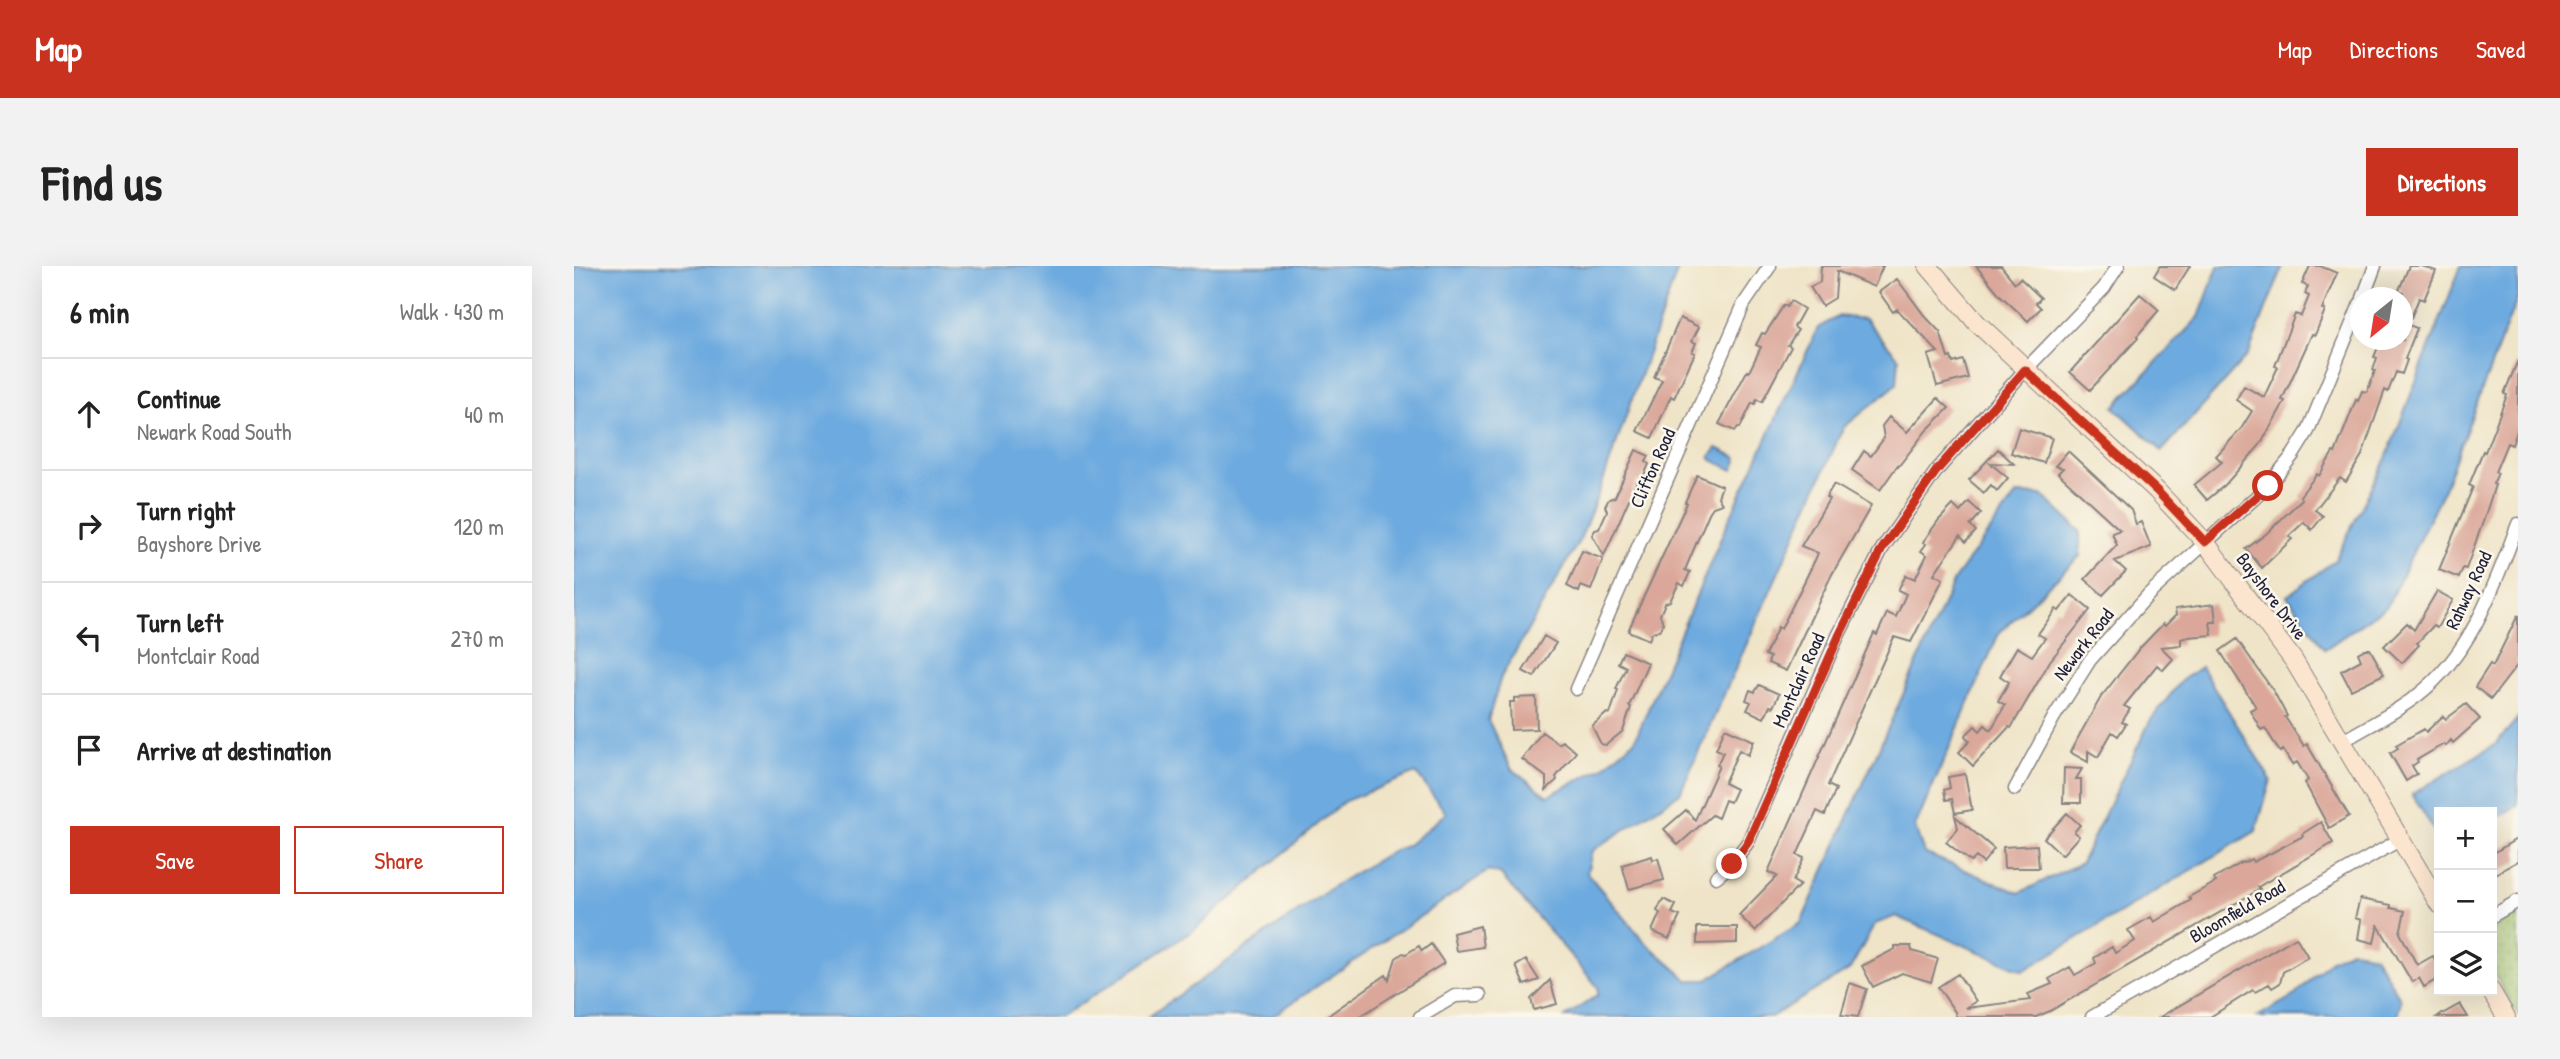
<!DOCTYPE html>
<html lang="en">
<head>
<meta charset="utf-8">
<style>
	body { margin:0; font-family:"Patrick Hand",sans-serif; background:#f2f2f2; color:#222 }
	.controls { position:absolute; right:21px; bottom:21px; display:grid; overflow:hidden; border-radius:0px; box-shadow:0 7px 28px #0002 }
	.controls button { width:63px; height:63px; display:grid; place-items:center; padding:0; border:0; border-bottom:2px solid #e0e0e0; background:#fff; color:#222; font:35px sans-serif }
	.compass { position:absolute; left:1776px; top:21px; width:63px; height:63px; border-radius:50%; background:#fff; box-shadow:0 7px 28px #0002; rotate:210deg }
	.stop { position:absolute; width:21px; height:21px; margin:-16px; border:5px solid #c8321e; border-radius:50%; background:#fff }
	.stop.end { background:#c8321e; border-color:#fff; box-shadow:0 2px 7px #0008 }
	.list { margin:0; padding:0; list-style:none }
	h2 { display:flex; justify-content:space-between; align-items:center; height:91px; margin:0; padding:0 28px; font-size:30px }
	h2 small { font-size:23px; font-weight:400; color:#767676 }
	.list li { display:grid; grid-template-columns:46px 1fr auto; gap:21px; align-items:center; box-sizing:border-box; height:112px; padding:0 28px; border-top:2px solid #e0e0e0 }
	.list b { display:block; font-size:26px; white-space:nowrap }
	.list p { margin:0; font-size:23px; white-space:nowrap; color:#767676 }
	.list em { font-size:23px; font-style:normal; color:#767676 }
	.actions { display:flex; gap:14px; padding:21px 28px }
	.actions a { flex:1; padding:16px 0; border:2px solid #c8321e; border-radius:0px; text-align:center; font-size:24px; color:#c8321e }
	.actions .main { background:#c8321e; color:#fff }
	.icon { flex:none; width:38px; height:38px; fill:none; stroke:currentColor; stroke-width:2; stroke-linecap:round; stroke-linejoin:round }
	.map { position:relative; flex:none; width:1944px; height:751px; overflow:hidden; border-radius:0px }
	header { display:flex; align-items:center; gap:42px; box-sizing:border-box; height:98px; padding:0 35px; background:#c8321e; color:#fff }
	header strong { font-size:33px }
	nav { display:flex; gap:38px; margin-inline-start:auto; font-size:24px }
	.intro { display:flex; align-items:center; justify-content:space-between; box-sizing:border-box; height:168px; padding:0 42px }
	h1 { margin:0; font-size:49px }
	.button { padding:18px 32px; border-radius:0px; background:#c8321e; color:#fff; font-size:24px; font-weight:700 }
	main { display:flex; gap:42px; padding:0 42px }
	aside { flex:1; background:#fff; border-radius:0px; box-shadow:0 7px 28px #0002 }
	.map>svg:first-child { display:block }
	.park { fill:url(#park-dots); stroke:#5f7052; stroke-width:2 }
	.water { fill:#6daadf; stroke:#48668d; stroke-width:2 }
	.building { fill:#daa79a }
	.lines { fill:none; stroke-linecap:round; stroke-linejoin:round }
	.street-casing { stroke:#888381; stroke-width:15 }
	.secondary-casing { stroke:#888381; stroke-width:20 }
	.street { stroke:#fff; stroke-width:12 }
	.secondary { stroke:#fbe5cf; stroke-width:18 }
	.route { stroke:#c8321e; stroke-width:9 }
	.labels { text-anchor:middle; stroke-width:5; stroke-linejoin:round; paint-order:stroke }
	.street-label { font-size:19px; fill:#22223b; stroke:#fbf7ec }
</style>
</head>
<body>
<header>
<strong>Map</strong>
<nav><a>Map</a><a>Directions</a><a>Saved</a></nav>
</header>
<div class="intro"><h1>Find us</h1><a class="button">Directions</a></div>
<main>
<aside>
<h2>6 min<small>Walk · 430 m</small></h2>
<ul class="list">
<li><svg class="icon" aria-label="ahead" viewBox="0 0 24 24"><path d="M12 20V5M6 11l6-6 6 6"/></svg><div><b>Continue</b><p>Newark Road South</p></div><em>40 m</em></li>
<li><svg class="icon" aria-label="right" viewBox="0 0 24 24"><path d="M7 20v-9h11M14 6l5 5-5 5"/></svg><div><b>Turn right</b><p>Bayshore Drive</p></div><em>120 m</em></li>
<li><svg class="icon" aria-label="left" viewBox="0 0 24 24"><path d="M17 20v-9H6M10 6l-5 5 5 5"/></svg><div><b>Turn left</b><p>Montclair Road</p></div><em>270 m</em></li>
<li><svg class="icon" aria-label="arrive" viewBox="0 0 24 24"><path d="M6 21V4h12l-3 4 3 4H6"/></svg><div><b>Arrive at destination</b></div></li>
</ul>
<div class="actions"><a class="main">Save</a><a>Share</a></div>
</aside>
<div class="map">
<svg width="1944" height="751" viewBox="0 0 1944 751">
	<defs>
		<pattern id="park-dots" width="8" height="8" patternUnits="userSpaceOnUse" patternTransform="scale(1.75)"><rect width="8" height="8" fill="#9cbf69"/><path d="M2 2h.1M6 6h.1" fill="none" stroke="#7f9b58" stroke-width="1.8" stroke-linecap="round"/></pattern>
	</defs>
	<rect width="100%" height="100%" fill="#fbf7ec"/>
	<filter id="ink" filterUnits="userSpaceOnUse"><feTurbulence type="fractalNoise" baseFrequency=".0143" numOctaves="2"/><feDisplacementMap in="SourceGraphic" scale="14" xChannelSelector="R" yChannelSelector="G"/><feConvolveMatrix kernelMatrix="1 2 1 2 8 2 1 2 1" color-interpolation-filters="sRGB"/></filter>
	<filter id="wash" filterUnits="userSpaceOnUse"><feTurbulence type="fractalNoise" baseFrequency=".00686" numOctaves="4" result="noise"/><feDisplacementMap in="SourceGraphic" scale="28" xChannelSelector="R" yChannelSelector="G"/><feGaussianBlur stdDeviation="1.57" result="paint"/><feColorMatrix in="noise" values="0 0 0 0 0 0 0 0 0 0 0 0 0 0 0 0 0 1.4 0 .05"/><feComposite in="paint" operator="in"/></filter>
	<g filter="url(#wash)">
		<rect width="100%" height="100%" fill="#efe4c7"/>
		<path class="park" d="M1944,647V750L1918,704V664Z"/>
		<path class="water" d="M0,0H1105L1027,221L1006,273L927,411L914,454L937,502L974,530L1028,502L1061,474L1153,258L1244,62L1265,50L1291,53L1325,92L1323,118L1269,162L1106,527L1018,585L1013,607L1071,676L1114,714H1132L1227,657L1381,312L1443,228L1468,229L1506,265V290L1425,367L1341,561L1350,587L1445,627L1507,597L1576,455L1607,415L1627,401L1697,514L1682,565L1449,705L1322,650L1301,658L1276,703L1197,751H991L1024,729V721L926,608L914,605L697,751H574L763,618L818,585L833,580L872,547L842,507L771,535L620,664L486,751H0Z
			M1644,0H1709L1674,89L1588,185L1540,141L1625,51Z
			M1887,0H1944V30L1871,220L1813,340L1751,383L1713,330L1761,294L1811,195Z
			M1143,182L1162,191L1163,194L1159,204L1138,194L1136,191Z
			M1944,452V539L1918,555V546H1865V573L1838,528L1922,478Z
			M1777,684L1800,689L1827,734L1823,751H1683L1721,729L1757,694Z"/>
		<g id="blocks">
			<path class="building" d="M1247,0H1309L1300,21L1263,5L1261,32L1248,40L1236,21L1246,16Z
				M1402,0H1427L1441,17L1446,12L1467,32L1462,37L1467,42L1454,55L1426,29Z
				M1586,0H1616L1601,24L1580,10Z
				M1736,0H1746L1763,7L1748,43L1751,44L1741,69L1738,68L1708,134L1711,135L1686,179L1651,219L1633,234L1620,219L1648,196L1642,190L1667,163L1678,145L1662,134L1670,120L1690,131L1704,101L1701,100L1721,48L1727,50L1735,30L1731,28L1734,20L1728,18Z
				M1835,0H1848L1862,5L1850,34L1845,32L1834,59L1843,62L1831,93L1833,94L1828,108L1822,106L1814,126L1811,124L1788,189L1772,216L1766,212L1741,244L1749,250L1738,264L1730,256L1715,270L1718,273L1688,302L1672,283L1692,268L1728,233L1726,230L1743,208L1745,210L1759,186L1761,187L1782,134L1784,135L1788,125L1793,126L1801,105L1799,104L1803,92L1800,91L1807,74H1829V26L1825,24Z
				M1323,13L1350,49L1366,66L1374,92L1377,91L1379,97L1389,94L1394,112L1363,120L1354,89L1364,86L1323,43L1319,46L1305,26Z
				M1566,28L1585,44L1563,70L1564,72L1516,124L1496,106Z
				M1217,35L1230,43L1220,61L1224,64L1214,79L1217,81L1188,136L1183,133L1181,138L1178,137L1166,162L1164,161L1161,165L1145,158L1173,105L1175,106L1187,81L1182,79L1188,67L1191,68L1210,39L1213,41Z
				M1106,52L1125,61L1118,75L1122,77L1118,86L1121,87L1100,132L1097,130L1078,172L1063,165L1088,114L1080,111Z
				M1944,94V162L1938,179L1933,177L1921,206L1924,207L1919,218L1921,219L1910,253L1892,303L1889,302L1885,312L1865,304L1899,221L1895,219L1909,185L1911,186L1933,129L1930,128Z
				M1364,132L1375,142L1352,165L1324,201L1323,200L1306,224L1278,204L1290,185L1297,190L1310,172L1308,160L1315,151L1333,166Z
				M1445,162L1478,172L1470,197L1437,187Z
				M1424,183L1440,198L1416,197L1434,212L1423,225L1417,219L1410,227L1395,214Z
				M1062,184L1075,190L1072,196L1075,198L1067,216L1063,215L1030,290L1018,269L1021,264L1025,263L1033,245L1031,240L1035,233L1041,231Z
				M1494,185L1557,244L1562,258L1567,256L1577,281L1541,295L1552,305L1529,329L1511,313L1543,279L1538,267L1546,264L1484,207L1489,202L1481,200Z
				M1123,209L1148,220L1144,231L1148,238L1139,241L1135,247L1111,304L1116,306L1110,320L1105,317L1096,335L1091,337L1086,349L1089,357L1087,363L1078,367L1075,374L1054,365L1113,237L1111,236Z
				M1260,218L1297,240L1257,310L1212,405L1194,397L1196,391L1191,389L1204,361L1207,363L1241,294L1244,287L1227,280L1255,233L1252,231Z
				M1395,236L1407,247L1396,260L1402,265L1392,276L1386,270L1360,308L1369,313L1337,376L1320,371L1254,519L1262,523L1251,549L1243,545L1223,589L1230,592L1219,615L1226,619L1181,665L1165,649L1203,610L1194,606L1300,367L1303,369L1313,347L1322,351L1332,328L1324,324L1332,309L1341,313L1353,289L1347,285L1352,278L1349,276L1364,255L1379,239L1386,246Z
				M1008,285L1029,293L1017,324L1007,320L1005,326L993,320Z
				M1863,325L1879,334L1863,362L1859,360L1843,377L1845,379L1828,397L1810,380L1833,357L1840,364Z
				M1498,329L1516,344L1476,395L1437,462L1435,461L1399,500L1385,486L1396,475L1391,470L1401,460L1406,465L1411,459L1417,464L1431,439L1424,435L1435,416L1426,410L1443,381L1458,390L1471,372L1464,368L1482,343L1485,345Z
				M1640,338L1642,356H1636L1638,369L1614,371L1607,373V379L1587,381L1599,393L1589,404L1583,399L1550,440L1556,443L1548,456L1552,458L1544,470L1538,466L1524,491L1514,485V496L1496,486L1527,431L1565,383L1589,358L1591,360L1602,349L1601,343Z
				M1944,349V398L1917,433L1901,421L1916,398L1919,400Z
				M970,370L982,377L960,411L949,405Z
				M1663,373L1700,426L1713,450L1711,451L1730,480L1733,478L1775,550L1755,562L1731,517L1734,514L1723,496L1718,499L1709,484L1706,486L1691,462L1687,464L1676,444L1682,441L1646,385Z
				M1791,383H1796L1810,408L1777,424L1767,405L1787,394L1784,387Z
				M1049,386L1074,397L1055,440L1057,441L1049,465L1032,479L1027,478L1018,460L1033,447L1036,448L1044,424L1042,423L1052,401L1044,397Z
				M1185,419L1205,428L1199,441L1196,440L1190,452L1173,444L1177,436L1172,434L1176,424L1181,426Z
				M962,431L963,463L937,464L936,436H940V432Z
				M1892,438L1906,453L1879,477L1877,474L1872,480L1870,478L1843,494L1844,496L1838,500L1843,508L1832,515L1816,487L1824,482L1822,479L1850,463L1852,466L1869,450L1872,453Z
				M1151,462L1180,475L1174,489L1165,484L1150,517L1162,523L1156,536L1151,534L1144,552L1138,549L1104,579L1090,563L1112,544L1121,554L1145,500L1143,499L1149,486L1142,483Z
				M968,466L985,478L988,475L1002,486L982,511L983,514L972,524V511L948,493Z
				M1490,502L1508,503L1502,513H1507V537H1489Z
				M1391,508L1398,544L1381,547L1378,533L1372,534L1370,524L1376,522L1374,511Z
				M1493,547L1506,559L1500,566L1505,570L1488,589L1470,572Z
				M1381,550L1420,583L1409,597L1402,591L1397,596L1372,576L1384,562Z
				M1747,556L1759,577L1684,621L1686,623L1476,745L1462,751H1382L1381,746L1364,721L1384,708L1402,735L1392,742L1457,734L1454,728L1478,718L1475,713L1496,701L1501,709L1522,697L1520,692L1538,681L1541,687L1561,675L1554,664L1577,651L1580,656L1617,634L1615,631L1642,616L1640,613L1669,596L1670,597L1677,593L1679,596L1699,586L1729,570L1728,568Z
				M1944,572V595L1918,610V588Z
				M1463,579L1465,602H1430L1429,581Z
				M1078,590L1079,594L1084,592L1090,614L1055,623L1048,599Z
				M1089,633L1102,639L1098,647L1106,650L1095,673L1078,665L1086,647L1083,645Z
				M1786,633L1817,639V642L1831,645L1826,667L1843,699L1859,690L1865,701V712L1850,721L1845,712L1838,716L1804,659L1800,677L1784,673L1787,654L1781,652Z
				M906,660L909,681L882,685L879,667Z
				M1123,661H1163V677L1123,678Z
				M1722,671L1734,691L1709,706L1706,717L1698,722L1695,718L1681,726L1679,724L1636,751H1586Z
				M857,678L870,697L785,751H752L812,709L815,714L822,692L829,687L832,688L845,680L848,685Z
				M1321,680H1337L1338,685L1364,693L1357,716L1328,707L1299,721L1288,700L1321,683Z
				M952,694L965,714L950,719L942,700Z
				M976,714L983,738L960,744L957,733Z
				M1276,717L1293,723L1284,751L1267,749Z
				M1886,738L1894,751H1863Z"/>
		</g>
	</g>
	<g filter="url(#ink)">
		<use href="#blocks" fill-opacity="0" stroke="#888381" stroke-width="2"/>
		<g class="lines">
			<g class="street-casing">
				<path id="street" d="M1789,32L1801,0
					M1002,423L1170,38L1196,0
					M1769,475C1794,460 1821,447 1844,429C1898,387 1920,320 1944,258
					M1441,523L1480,451L1516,394L1575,328L1694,220L1719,189L1734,165L1786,38
					M1142,611L1158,598L1174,576L1264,370L1308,283L1363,204L1451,104L1530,22L1544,0
					M1918,650L1944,635
					M846,751L881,730L906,729
					M1518,751L1827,573"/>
			</g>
			<g class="secondary-casing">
				<path id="secondary" d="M1354,0L1402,56L1583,225L1631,276L1720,395L1865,638
					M1917,725L1932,751"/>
			</g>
			<use href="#street" class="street"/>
			<use href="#secondary" class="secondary"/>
		</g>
	</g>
	<g class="lines" filter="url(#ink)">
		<path class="route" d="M1158,598L1174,576L1265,370L1308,283L1363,204L1451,104L1583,225L1631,276L1694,220"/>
	</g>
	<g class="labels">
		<g class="street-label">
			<text transform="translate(1078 202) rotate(-66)" y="7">Clifton Road</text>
			<text transform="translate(1894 324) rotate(-65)" y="7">Rahway Road</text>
			<text transform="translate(1698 330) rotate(53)" y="7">Bayshore Drive</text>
			<text transform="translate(1509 378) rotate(-52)" y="7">Newark Road</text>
			<text transform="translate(1224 414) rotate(-66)" y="7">Montclair Road</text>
			<text transform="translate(1663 645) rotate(-30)" y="7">Bloomfield Road</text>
		</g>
	</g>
</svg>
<div class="controls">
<button>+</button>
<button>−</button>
<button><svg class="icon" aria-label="layers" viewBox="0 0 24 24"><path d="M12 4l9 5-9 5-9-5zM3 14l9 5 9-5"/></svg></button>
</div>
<svg class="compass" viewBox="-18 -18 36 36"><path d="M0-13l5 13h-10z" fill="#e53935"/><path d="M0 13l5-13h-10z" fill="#767676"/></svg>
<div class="stop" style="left:1694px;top:220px"></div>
<div class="stop end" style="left:1158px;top:598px"></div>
</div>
</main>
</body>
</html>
